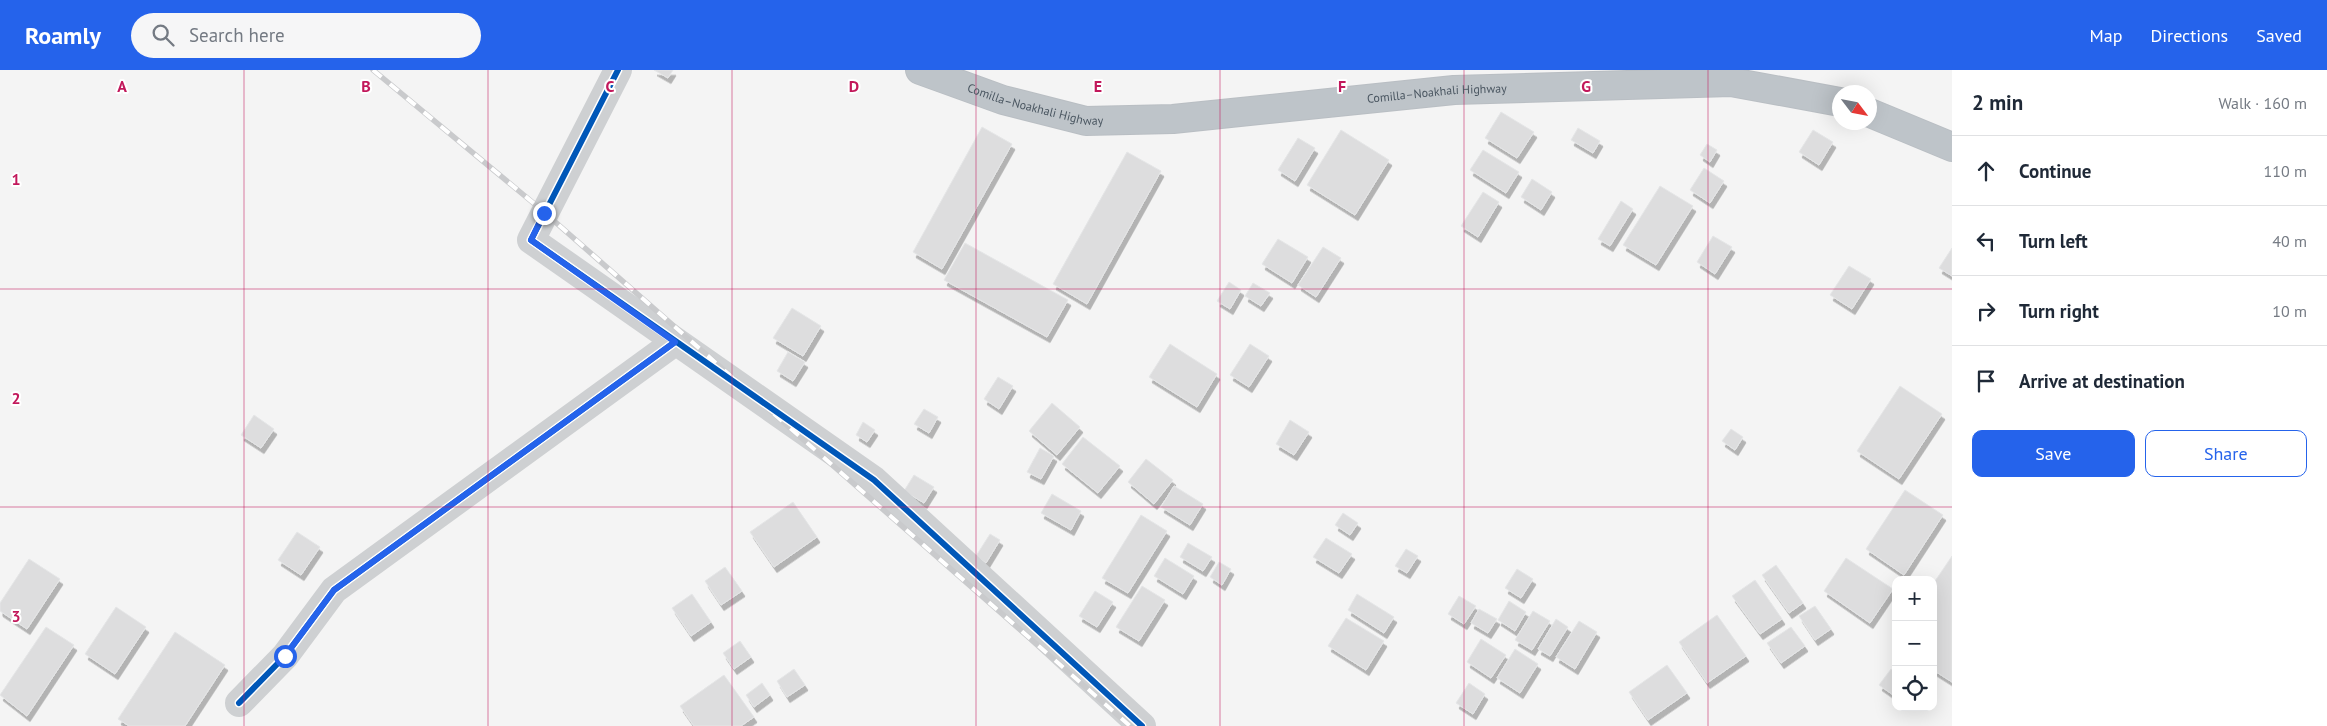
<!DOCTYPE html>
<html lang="en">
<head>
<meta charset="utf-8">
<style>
	body { margin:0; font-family:"PT Sans",sans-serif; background:#f6f6f7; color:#1f2937 }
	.controls { position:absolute; right:15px; bottom:15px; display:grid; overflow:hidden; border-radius:10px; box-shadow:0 5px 20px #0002 }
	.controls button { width:45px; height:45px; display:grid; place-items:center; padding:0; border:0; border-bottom:1px solid #e0e1e3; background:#fff; color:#1f2937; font:25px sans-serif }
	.compass { position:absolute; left:1832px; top:15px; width:45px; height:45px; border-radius:50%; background:#fff; box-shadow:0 5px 20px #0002; rotate:122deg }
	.stop { position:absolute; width:15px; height:15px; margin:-11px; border:4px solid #2563eb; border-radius:50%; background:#fff }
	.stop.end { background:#2563eb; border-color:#fff; box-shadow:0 1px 5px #0008 }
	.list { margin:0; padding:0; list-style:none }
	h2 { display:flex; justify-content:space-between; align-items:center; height:65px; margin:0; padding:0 20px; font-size:21px }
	h2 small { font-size:16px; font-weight:400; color:#747a83 }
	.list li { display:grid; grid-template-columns:32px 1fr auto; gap:15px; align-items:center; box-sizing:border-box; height:70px; padding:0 20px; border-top:1px solid #e0e1e3 }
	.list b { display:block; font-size:19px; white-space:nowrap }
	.list em { font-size:16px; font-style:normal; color:#747a83 }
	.actions { display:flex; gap:10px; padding:15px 20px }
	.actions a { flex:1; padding:11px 0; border:1px solid #2563eb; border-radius:10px; text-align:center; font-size:18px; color:#2563eb }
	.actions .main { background:#2563eb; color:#fff }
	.icon { flex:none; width:28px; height:28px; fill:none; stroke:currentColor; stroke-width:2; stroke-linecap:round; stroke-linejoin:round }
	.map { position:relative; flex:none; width:1952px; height:656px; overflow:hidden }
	header { display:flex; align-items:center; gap:30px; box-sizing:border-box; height:70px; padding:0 25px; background:#2563eb; color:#fff }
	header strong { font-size:24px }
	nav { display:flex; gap:28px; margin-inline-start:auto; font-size:18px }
	.search { width:350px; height:45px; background:#f6f6f7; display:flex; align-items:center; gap:12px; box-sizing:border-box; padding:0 18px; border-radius:28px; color:#747a83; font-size:19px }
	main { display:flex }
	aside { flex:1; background:#fff }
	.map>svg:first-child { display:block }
	.building { fill:#ddddde; stroke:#e5e6e7; filter:url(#shadow) }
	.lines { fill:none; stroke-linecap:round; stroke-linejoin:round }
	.highway-casing { stroke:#b9bec3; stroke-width:30 }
	.street { stroke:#ced0d2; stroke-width:28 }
	.highway { stroke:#bec4c9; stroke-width:28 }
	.rail-casing { stroke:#c9cacc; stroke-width:5.5 }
	.rail { stroke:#fff; stroke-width:4; stroke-dasharray:11; stroke-linecap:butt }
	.cycleway-casing { stroke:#fff; stroke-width:9 }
	.cycleway { stroke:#0057b8; stroke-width:6 }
	.route { stroke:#2563eb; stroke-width:6 }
	.grid { fill:none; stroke:#c2185b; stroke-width:1; stroke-opacity:0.55 }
	.labels { text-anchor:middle; stroke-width:4; stroke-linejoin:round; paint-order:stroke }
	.street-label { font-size:12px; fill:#4a5661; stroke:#fff }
	.grid-label { font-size:16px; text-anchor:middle; font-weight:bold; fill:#c2185b; stroke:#fff; stroke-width:4; stroke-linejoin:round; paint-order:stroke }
</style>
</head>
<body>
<header>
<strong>Roamly</strong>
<div class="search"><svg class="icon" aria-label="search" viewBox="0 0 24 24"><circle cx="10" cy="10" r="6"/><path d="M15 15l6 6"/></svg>Search here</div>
<nav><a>Map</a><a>Directions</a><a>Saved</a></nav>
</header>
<main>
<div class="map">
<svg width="1952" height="656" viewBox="0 0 1952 656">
	<defs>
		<filter id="shadow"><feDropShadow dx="3" dy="5.5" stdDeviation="0" flood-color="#0004"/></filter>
	</defs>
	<rect width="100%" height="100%" fill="#f4f4f4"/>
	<path class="building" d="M654,0H673L668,8Z
		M1501,42L1534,62L1517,88L1485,68Z
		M982,57L1012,74L942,199L913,182Z
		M1578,58L1600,71L1593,83L1571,70Z
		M1341,60L1389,90L1355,145L1307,115Z
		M1813,60L1833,72L1819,95L1799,82Z
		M1298,68L1315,78L1295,111L1278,100Z
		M1707,74L1717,80L1710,92L1700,85Z
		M1483,80L1519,102L1506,123L1470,100Z
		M1127,82L1161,101L1087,234L1053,214Z
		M1704,98L1724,111L1710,133L1690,120Z
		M1532,109L1552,122L1541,140L1521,127Z
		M1660,116L1693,136L1656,195L1623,175Z
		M1483,122L1499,132L1478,167L1461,156Z
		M1621,131L1633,139L1610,176L1598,169Z
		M1713,166L1732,177L1715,204L1697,192Z
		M1278,169L1308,187L1292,213L1262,194Z
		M965,173L1068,230L1047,267L944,210Z
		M1323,177L1341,188L1316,227L1298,215Z
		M1952,178V206L1939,198Z
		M1849,196L1871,209L1852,239L1830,225Z
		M1229,212L1241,220L1230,239L1217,231Z
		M1253,213L1270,223L1261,236L1245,226Z
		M792,238L821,256L803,286L773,268Z
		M1170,274L1217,304L1197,337L1149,307Z
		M1250,274L1269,286L1249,317L1230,305Z
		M788,282L805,292L793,311L777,301Z
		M998,307L1013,316L999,339L984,329Z
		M1900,316L1942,344L1899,409L1857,381Z
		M1052,333L1080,357L1057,385L1029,361Z
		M924,339L938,347L929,363L914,354Z
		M254,345L274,359L261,378L241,365Z
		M1290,350L1309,362L1294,385L1276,374Z
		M863,352L875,360L867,372L856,365Z
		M1731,359L1743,367L1735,380L1722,371Z
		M1083,367L1120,396L1098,423L1062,394Z
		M1040,378L1054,386L1041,409L1027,402Z
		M1146,389L1173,410L1154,434L1128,412Z
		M914,405L934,417L924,433L904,421Z
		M1174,416L1203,434L1190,455L1161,437Z
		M1905,420L1943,445L1904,505L1866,479Z
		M1052,424L1081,441L1071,460L1041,443Z
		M793,432L817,467L774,497L750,462Z
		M1343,443L1358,453L1350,465L1335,455Z
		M1141,445L1167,461L1128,523L1102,508Z
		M297,462L320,477L301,505L278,490Z
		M990,464L1000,470L986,493L976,486Z
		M1326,468L1352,484L1339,503L1313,487Z
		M1188,473L1212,487L1203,501L1180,487Z
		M1406,479L1418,486L1407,503L1395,496Z
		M1952,486V612L1933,600V514Z
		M1165,488L1194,506L1183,524L1154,506Z
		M1846,488L1893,519L1870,553L1824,521Z
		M29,489L60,509L27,559L0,541V533Z
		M1219,492L1231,499L1222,515L1210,507Z
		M1776,495L1803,533L1789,543L1762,505Z
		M725,497L742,521L721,535L705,511Z
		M1517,499L1533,509L1521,528L1505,518Z
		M1755,510L1782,549L1760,564L1732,526Z
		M1142,516L1165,530L1139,571L1116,557Z
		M1095,521L1113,532L1097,557L1079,546Z
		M692,524L711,552L691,566L672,538Z
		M1357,524L1394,547L1384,563L1348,540Z
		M1459,526L1476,536L1464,554L1448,544Z
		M1509,531L1526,542L1515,561L1498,550Z
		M1815,536L1831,559L1815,570L1799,546Z
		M116,537L146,557L115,604L85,584Z
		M1479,539L1497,549L1488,563L1471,553Z
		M1533,541L1550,551L1532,580L1515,570Z
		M1717,545L1746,586L1707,613L1679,572Z
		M1346,548L1384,571L1366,600L1328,576Z
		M1556,549L1568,557L1550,586L1538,579Z
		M1579,551L1597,562L1575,599L1556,587Z
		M46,557L74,575L27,646L0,625Z
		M1791,557L1805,576L1781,593L1767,573Z
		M175,562L225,595L185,656H129L118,649Z
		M1481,569L1506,585L1491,608L1467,592Z
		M740,571L751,587L734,599L723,583Z
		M1515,579L1538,594L1520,623L1497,608Z
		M1667,595L1687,623L1648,650L1629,622Z
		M794,599L805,615L787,627L777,611Z
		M1891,599L1896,603V627L1879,615Z
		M724,605L754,647L741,656H694L680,636Z
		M762,613L770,625L754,637L746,625Z
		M1469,613L1485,624L1473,644L1456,633Z"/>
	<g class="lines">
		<g class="highway-casing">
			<g id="highway">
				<path id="s1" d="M920,0L1003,30L1086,51L1173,49L1454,20L1731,12L1840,32"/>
				<path d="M1870,43L1952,77"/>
			</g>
		</g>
		<path class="street" d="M618,0L531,170L874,410L1142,656
			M239,633L285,586L334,520L675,272"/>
		<use href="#highway" class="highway"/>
		<g class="rail-casing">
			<path id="rail" d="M373,0L537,136L1130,656"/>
		</g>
		<use href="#rail" class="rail"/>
		<g class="cycleway-casing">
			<path id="cycleway" d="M618,0L531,170L874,410L1142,656
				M239,633L285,586L334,520L675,272"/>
		</g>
		<use href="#cycleway" class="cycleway"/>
	</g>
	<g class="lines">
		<path class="route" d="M285,586L334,520L675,272L531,170L544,143"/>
	</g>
	<path class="grid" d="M244,0V656M488,0V656M732,0V656M976,0V656M1220,0V656M1464,0V656M1708,0V656M0,219H1952M0,437H1952"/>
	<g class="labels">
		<g class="street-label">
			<text dy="4" stroke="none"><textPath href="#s1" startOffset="526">Comilla–Noakhali Highway</textPath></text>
			<text dy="4" stroke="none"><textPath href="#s1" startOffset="121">Comilla–Noakhali Highway</textPath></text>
		</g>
	</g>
	<g class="grid-label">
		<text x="122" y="22">A</text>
		<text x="366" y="22">B</text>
		<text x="610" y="22">C</text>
		<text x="854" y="22">D</text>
		<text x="1098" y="22">E</text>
		<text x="1342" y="22">F</text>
		<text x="1586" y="22">G</text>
		<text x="16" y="115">1</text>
		<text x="16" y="334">2</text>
		<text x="16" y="552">3</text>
	</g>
</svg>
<div class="controls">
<button>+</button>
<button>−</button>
<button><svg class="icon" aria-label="locate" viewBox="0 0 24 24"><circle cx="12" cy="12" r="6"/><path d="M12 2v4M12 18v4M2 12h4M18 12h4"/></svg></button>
</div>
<svg class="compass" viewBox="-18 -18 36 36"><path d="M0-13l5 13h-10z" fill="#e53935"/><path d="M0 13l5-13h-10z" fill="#747a83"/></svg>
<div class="stop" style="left:285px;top:586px"></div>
<div class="stop end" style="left:544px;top:143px"></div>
</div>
<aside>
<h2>2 min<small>Walk · 160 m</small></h2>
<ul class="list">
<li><svg class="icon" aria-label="ahead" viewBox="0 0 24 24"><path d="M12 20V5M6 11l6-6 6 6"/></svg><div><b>Continue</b></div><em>110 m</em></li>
<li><svg class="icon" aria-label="left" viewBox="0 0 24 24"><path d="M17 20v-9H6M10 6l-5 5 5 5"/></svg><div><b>Turn left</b></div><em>40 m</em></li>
<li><svg class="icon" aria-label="right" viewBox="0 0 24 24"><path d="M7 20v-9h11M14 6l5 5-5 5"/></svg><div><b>Turn right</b></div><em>10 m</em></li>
<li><svg class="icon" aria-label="arrive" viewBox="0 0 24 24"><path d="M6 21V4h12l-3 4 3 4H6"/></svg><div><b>Arrive at destination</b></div></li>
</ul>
<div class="actions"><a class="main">Save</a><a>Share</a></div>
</aside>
</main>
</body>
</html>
